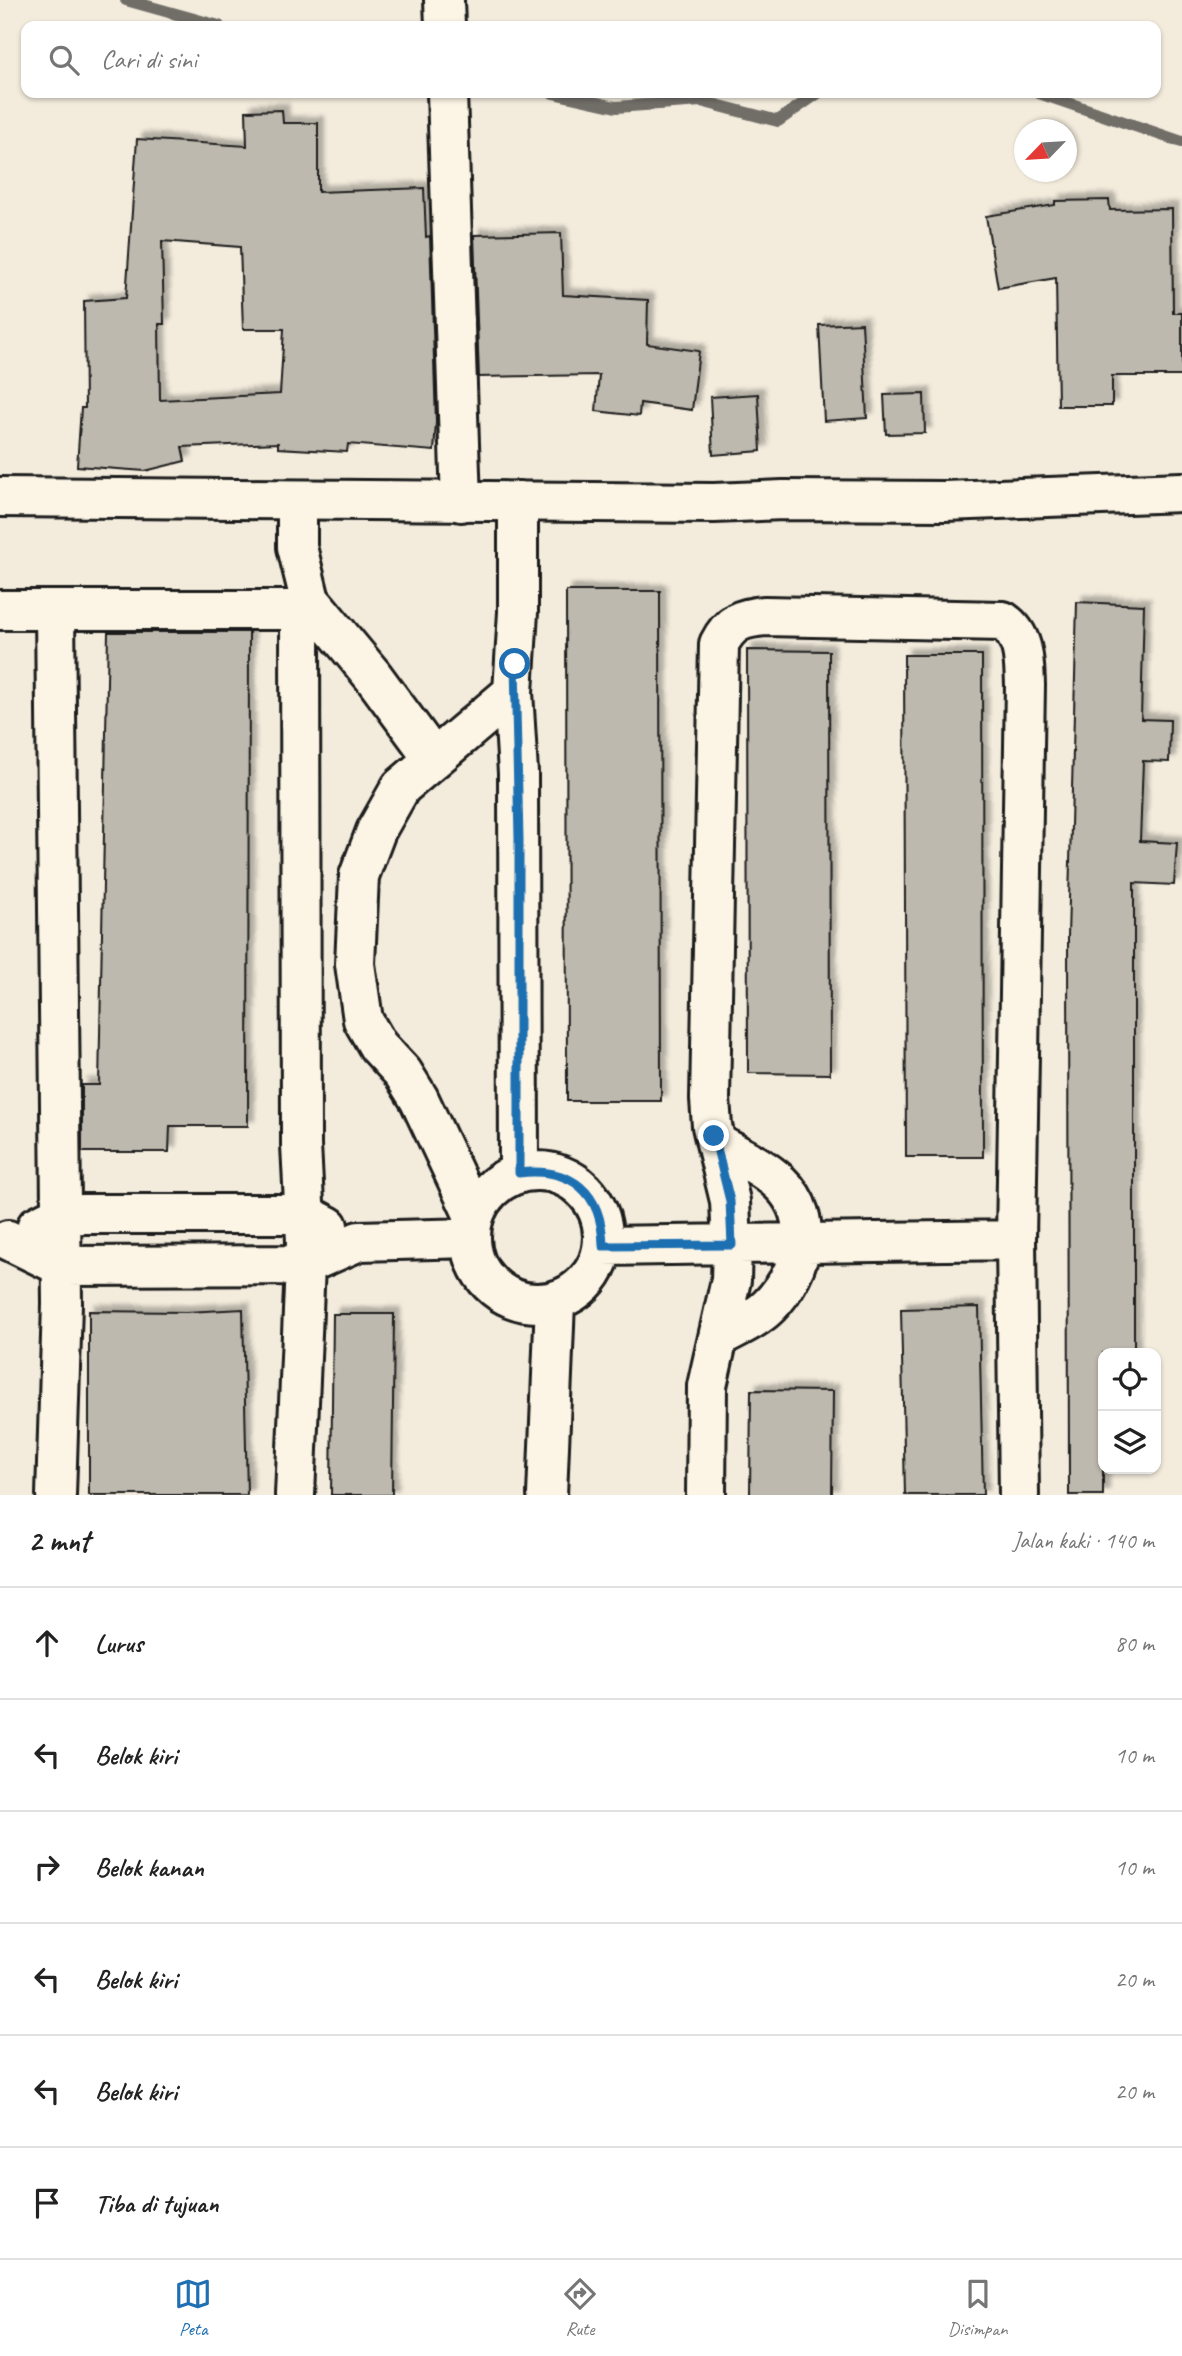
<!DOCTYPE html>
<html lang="id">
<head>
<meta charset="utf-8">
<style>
	body { margin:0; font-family:Caveat,sans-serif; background:#f2f2f2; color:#222 }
	.controls { position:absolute; right:21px; bottom:21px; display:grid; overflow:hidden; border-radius:14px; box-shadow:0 2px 5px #0004 }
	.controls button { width:63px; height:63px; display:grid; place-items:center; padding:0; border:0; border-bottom:2px solid #e0e0e0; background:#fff; color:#222; font:35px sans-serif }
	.compass { position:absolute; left:1014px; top:119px; width:63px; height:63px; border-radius:50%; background:#fff; box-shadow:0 2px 5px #0004; rotate:245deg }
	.stop { position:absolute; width:21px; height:21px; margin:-16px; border:5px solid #1f6fb2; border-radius:50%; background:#fff }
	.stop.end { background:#1f6fb2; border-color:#fff; box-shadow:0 2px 7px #0008 }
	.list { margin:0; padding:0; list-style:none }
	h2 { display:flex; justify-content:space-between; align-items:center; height:91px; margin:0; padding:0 28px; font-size:30px }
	h2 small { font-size:23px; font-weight:400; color:#767676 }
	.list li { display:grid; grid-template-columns:46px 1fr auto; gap:21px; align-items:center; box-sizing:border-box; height:112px; padding:0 28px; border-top:2px solid #e0e0e0 }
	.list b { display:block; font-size:26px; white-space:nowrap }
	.list em { font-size:23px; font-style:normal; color:#767676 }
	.icon { flex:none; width:38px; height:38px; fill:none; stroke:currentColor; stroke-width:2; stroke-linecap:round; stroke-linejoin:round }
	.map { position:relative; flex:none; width:1182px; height:1495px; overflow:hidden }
	.search { position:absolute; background:#fff; box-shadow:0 2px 5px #0004; left:21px; right:21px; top:21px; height:77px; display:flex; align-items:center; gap:18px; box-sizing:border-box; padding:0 24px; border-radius:14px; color:#767676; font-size:26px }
	.sheet { height:763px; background:#fff }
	nav { display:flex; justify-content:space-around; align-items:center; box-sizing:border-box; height:98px; border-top:2px solid #e0e0e0; background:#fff; font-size:19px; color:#767676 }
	nav a { display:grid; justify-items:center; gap:4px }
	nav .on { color:#1f6fb2 }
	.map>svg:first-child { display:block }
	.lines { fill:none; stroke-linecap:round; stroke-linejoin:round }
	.stream { stroke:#716e68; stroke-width:12 }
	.building { fill:#beb9ae; stroke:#1c1c1c; stroke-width:2; fill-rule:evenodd; filter:url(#shadow) }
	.minor-casing { stroke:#1c1c1c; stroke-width:44 }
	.major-casing { stroke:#1c1c1c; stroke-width:44 }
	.minor { stroke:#fcf5e5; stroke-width:38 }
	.major { stroke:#fcf5e5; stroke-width:38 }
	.route { stroke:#1f6fb2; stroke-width:9 }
</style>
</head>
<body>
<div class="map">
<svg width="1182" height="1495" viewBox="0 0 1182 1495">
	<defs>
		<filter id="shadow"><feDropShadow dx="6" dy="-6" stdDeviation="2" flood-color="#0004"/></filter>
	</defs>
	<rect width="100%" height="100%" fill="#f3ecdd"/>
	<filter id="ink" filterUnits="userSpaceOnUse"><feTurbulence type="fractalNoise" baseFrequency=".0143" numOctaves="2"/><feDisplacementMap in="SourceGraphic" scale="14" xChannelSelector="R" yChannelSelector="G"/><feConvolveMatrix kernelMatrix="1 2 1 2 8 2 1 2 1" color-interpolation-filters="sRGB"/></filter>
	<g filter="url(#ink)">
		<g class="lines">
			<path class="stream" d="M126,0L219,26
				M553,93L616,107L701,101L778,121L818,93
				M1039,93L1182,142"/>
		</g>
		<path class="building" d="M282,110L283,123H318V192L424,188L426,237L430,236L436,422L434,451L348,444L347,452L278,448V443L182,447L185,461L145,471L77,466L81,408H85L84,301L126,298L137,139L247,146L246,111ZM162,241L240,247L243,329H284L280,394L160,400L159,324H164Z
			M1109,200L1110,210L1172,209L1173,313H1182V376H1112V406H1058L1056,278L998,288L986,216L1055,205V201Z
			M561,233L563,295L648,300L647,344L699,351L692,410L640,403L639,416L596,411L599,375L479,377L474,235Z
			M862,323L867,418L824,421L819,325Z
			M758,394L761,451L713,455L710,397Z
			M924,394L925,433L886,434L884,395Z
			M566,591H660L661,1101H567Z
			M1077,602L1144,605L1141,719L1170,720L1169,762L1143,761L1140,841L1177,843L1174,885L1134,883V1353H1103V1495H1069L1068,937Z
			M108,632H249L248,1126H170L169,1152H82V1085H99Z
			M747,650L829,651L830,1074L748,1073Z
			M904,655H982L983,1157H906Z
			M979,1307L983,1495H905L901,1309Z
			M243,1309L247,1495H89V1311L186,1312Z
			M333,1314H394L392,1495H331Z
			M751,1390L833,1391L832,1495H750Z"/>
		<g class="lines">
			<g class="minor-casing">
				<path id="minor" d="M444,0L445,26
					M447,93L461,502
					M297,501V547L310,600L373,676L434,759
					M518,501V612L513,692L518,773L519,1173
					M0,610H300L301,1145L306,1242L295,1495
					M55,611L62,1304L56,1495
					M716,1143C737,1155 762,1166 780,1183C818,1219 801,1273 769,1306C755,1320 735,1328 719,1337
					M471 1237a66 66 0 1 1 132 0a66 66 0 1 1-132 0Z
					M474,1216L419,1099L403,1073L378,1046L363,1020L355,964L359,876L376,831L401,787L513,692
					M37,1226L59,1215L84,1214H305L328,1226
					M8,1240L61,1266L304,1265L359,1241L471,1238
					M1016,1240L1019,1495
					M603,1246L1016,1240L1025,685C1024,661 1025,636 1003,621L765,616C742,618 730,622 719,644L710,1099L712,1126L730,1201L732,1245L731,1280L707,1386L706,1495
					M547,1495L555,1302"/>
			</g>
			<g class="major-casing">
				<path id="major" d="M0,497L714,503L783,500L945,501L1182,492"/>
			</g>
			<use href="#minor" class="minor"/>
			<use href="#major" class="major"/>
		</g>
	</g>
	<g class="lines" filter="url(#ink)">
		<path class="route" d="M515,664L519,839V1173C572,1167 602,1192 603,1246L732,1245L730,1201L714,1136"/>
	</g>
</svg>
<div class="controls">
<button><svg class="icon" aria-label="locate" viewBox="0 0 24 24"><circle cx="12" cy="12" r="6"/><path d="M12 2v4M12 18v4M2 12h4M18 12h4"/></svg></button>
<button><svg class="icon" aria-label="layers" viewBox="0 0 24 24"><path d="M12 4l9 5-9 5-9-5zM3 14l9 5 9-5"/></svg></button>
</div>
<svg class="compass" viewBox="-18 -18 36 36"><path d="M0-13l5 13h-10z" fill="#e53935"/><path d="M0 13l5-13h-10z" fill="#767676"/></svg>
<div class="stop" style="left:515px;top:664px"></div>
<div class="stop end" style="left:714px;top:1136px"></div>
<div class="search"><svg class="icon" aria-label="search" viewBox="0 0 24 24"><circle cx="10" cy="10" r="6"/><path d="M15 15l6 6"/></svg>Cari di sini</div>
</div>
<section class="sheet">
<h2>2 mnt<small>Jalan kaki · 140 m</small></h2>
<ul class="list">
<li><svg class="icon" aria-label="ahead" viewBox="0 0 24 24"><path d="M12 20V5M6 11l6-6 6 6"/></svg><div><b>Lurus</b></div><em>80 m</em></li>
<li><svg class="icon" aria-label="left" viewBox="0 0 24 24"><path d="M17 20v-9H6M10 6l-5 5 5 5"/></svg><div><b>Belok kiri</b></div><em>10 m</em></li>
<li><svg class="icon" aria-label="right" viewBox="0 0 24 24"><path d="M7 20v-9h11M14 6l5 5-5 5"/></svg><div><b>Belok kanan</b></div><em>10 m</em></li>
<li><svg class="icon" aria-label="left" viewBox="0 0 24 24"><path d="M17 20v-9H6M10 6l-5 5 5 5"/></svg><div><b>Belok kiri</b></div><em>20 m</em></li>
<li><svg class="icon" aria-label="left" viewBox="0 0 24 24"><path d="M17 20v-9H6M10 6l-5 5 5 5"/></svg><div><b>Belok kiri</b></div><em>20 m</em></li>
<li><svg class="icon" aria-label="arrive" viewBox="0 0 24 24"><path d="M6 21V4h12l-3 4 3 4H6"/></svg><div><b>Tiba di tujuan</b></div></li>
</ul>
</section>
<nav>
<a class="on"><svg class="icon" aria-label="map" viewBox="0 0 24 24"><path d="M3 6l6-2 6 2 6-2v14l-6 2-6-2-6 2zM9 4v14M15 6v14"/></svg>Peta</a>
<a><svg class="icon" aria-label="directions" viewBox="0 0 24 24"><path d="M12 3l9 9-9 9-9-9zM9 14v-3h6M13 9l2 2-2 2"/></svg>Rute</a>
<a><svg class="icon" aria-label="saved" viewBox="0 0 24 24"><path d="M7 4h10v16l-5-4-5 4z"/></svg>Disimpan</a>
</nav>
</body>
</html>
